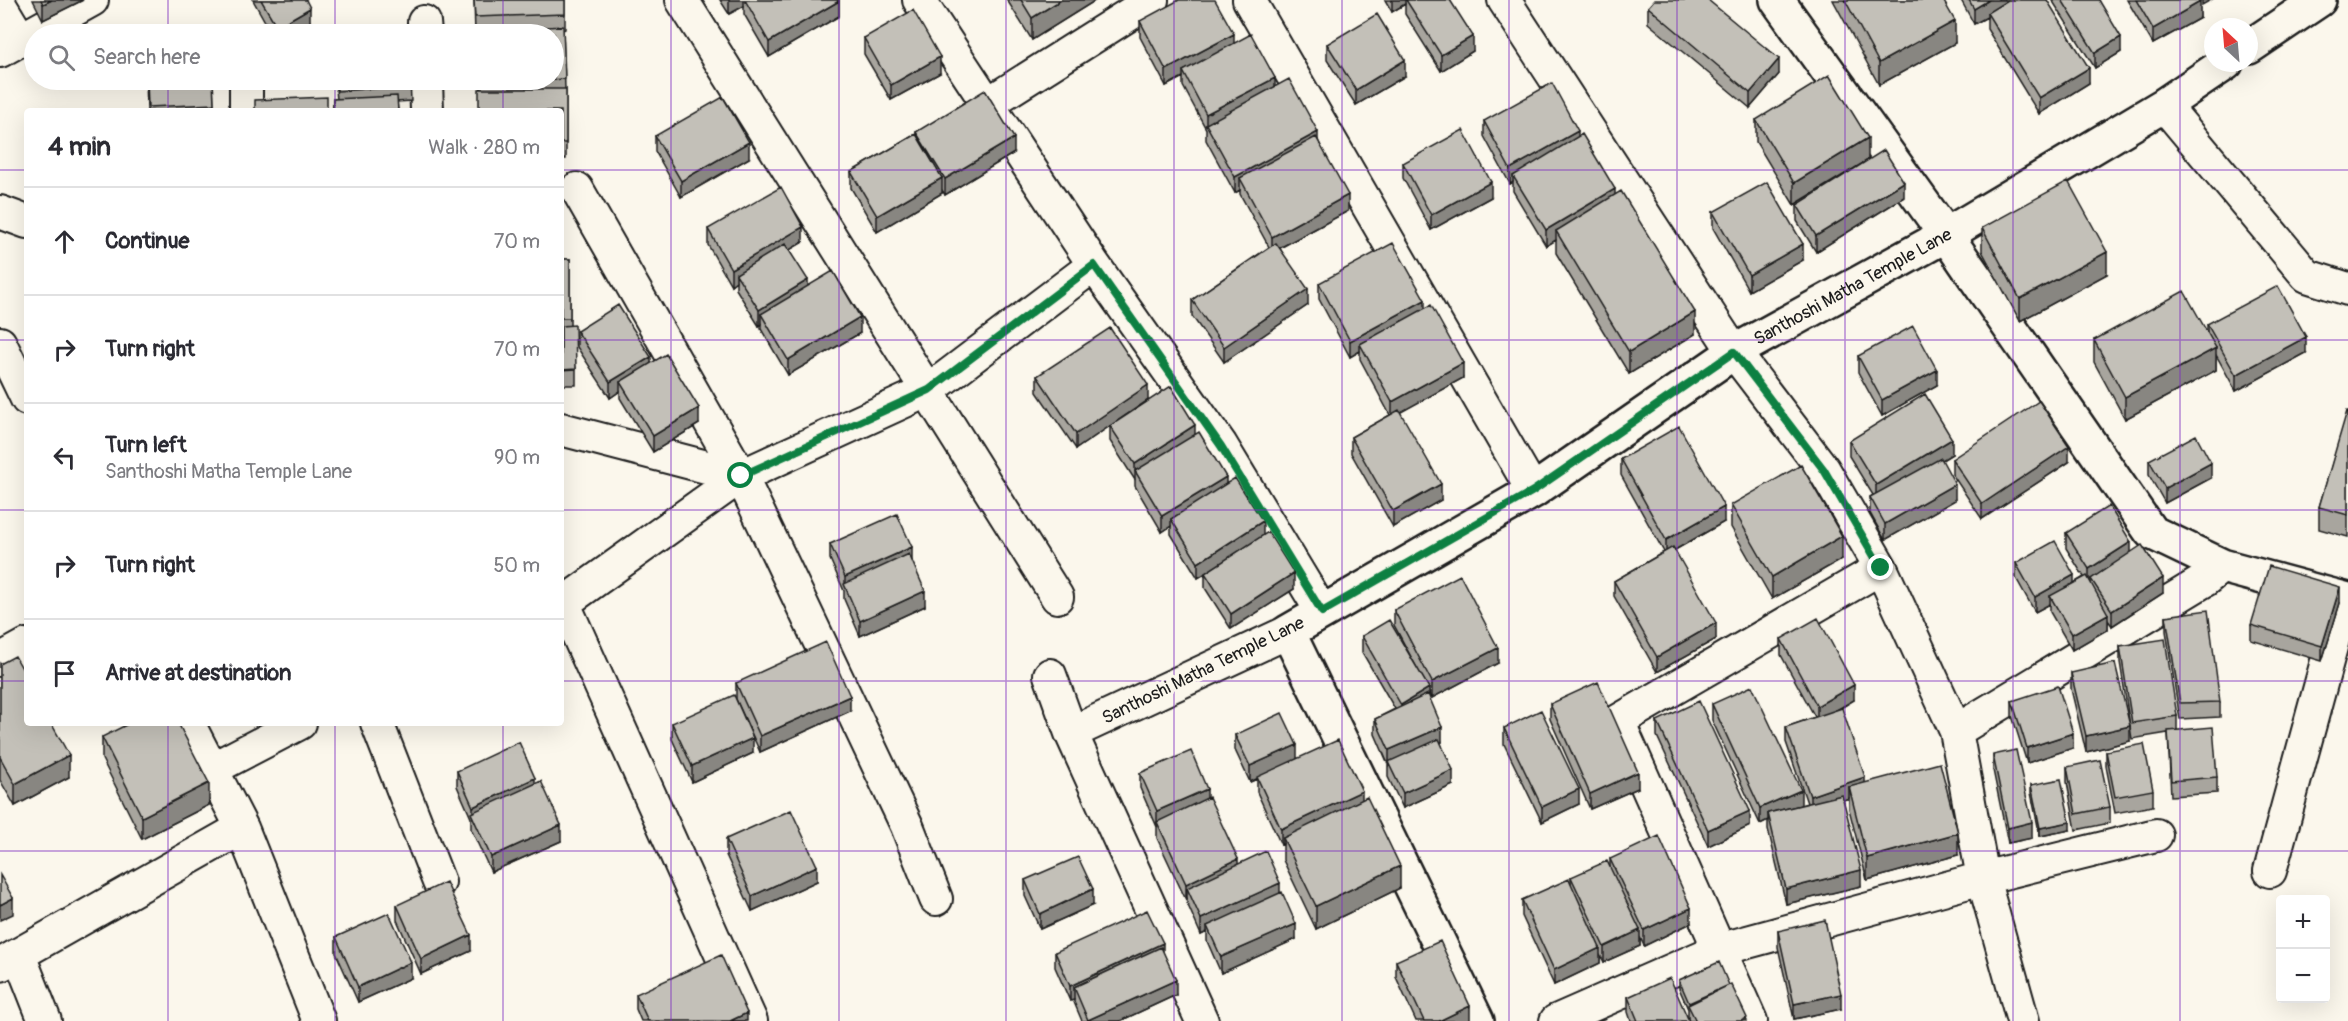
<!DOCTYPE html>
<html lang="en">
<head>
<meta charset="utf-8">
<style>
	body { margin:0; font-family:Pangolin,sans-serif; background:#f7f7f7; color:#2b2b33 }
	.controls { position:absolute; right:18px; bottom:18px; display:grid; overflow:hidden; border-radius:6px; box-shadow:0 6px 24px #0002 }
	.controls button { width:54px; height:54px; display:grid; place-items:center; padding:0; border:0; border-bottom:2px solid #e1e1e2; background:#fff; color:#2b2b33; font:30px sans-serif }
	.compass { position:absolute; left:2204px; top:18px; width:54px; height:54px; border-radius:50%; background:#fff; box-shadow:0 6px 24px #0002; rotate:334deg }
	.stop { position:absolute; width:18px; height:18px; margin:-14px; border:4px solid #0b8043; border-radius:50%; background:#fff }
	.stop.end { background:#0b8043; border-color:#fff; box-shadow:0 2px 6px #0008 }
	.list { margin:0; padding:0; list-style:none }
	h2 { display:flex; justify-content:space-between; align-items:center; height:78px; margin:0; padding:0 24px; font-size:26px }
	h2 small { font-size:20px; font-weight:400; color:#7c7c81 }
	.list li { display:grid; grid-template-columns:39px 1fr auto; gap:18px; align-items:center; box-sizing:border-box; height:108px; padding:0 24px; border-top:2px solid #e1e1e2 }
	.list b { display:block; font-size:22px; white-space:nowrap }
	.list p { margin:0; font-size:20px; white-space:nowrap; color:#7c7c81 }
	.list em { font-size:20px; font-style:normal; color:#7c7c81 }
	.icon { flex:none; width:33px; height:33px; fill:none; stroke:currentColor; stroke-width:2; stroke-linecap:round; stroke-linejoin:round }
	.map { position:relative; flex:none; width:2348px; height:1021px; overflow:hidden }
	.search { position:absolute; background:#fff; box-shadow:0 6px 24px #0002; left:24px; top:24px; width:540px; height:66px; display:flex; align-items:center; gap:15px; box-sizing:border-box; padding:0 21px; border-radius:33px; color:#7c7c81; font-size:22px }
	.panel { position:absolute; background:#fff; box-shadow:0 6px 24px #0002; left:24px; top:108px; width:540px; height:618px; border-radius:6px }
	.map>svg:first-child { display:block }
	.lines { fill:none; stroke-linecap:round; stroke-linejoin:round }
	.minor-casing { stroke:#1c1c1c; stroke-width:36 }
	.tertiary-casing { stroke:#1c1c1c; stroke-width:38 }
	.minor { stroke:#fbf7ec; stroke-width:32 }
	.tertiary { stroke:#fbf7ec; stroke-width:33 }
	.wall { fill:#a8a59e; stroke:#1c1c1c; stroke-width:1.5 }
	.shaded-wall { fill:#888681; stroke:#1c1c1c; stroke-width:1.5 }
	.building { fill:#c3c0b8; stroke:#1c1c1c; stroke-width:1.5 }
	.route { stroke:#0b8043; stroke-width:8 }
	.grid { fill:none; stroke:#7b2cbf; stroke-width:1.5; stroke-opacity:0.55 }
	.labels { text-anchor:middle; stroke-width:6; stroke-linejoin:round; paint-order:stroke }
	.street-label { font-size:18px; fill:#1c1c1c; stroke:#fbf7ec }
</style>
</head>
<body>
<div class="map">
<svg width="2348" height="1021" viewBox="0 0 2348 1021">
	<rect width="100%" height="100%" fill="#fbf7ec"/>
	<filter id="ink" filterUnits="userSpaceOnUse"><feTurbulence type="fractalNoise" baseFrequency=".0167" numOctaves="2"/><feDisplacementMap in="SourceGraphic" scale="12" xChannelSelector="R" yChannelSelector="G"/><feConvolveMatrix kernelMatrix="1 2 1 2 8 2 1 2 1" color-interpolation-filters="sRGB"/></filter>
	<g filter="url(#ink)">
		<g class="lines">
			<g class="minor-casing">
				<path id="minor" d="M682,0L1057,597
					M919,0L1094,265L1221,445L1322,612
					M1249,0L1533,491
					M1504,0L1734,352L1824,470L1881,568L1956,731L1983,878L2023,1021
					M0,5L21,40
					M424,22L425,34
					M0,51L92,0
					M426,80L427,111
					M989,103L1152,0
					M2164,105L2307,276L2348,289
					M246,111V80
					M577,189L741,476L907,826L936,899
					M0,212L27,222
					M0,343L27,399
					M561,429L741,476
					M564,604L751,1021
					M561,605L741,476L929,390L1094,265
					M0,660L27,645
					M1050,675L1071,733L1202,1021
					M377,723L439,882
					M1956,731L2205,580L2222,566
					M1071,733L1288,632
					M212,769L300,723
					M242,828L319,1021
					M2270,871L2344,599
					M19,955L45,1021
					M0,965L242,828L188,723
					M1556,1021L1718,950L1983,878L2156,835
					M1751,1021L1618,721L1881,568"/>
			</g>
			<g class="tertiary-casing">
				<g id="tertiary">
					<path d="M1777,0L1946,235L2151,532L2222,566L2348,600"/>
					<path d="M2249,47L2319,0"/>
					<path id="s1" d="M1477,1021L1288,632L1533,491L1734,352L1946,235L2164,105L2226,63"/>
				</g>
			</g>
			<use href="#minor" class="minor"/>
			<use href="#tertiary" class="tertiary"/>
		</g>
		<path class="wall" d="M33,0H83L43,20Z
			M253,0H306L310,23L291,34H272Z
			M474,0H565V29L563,30L565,89H566V159H561V111L481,89L480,80H554L478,33H475Z
			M720,0H839V16L769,57L744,14V6L729,14Z
			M1007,0H1096L1032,40Z
			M1385,0H1450L1473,51L1441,71L1405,14V4L1392,12Z
			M1833,0H1943L1955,43L1879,85Z
			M1961,0H2047L2089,83L2039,114L1987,29V17L1974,24Z
			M2052,0H2099L2121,52L2095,68Z
			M2127,0H2199L2200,18L2153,44Z
			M1648,7L1779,74L1750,108L1648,23Z
			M1140,21L1234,43L1275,87L1318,140L1348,211L1280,248L1308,305L1224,362L1192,316V300L1269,247L1240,194V190L1235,193L1206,140V129L1183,86V77L1166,86L1140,37Z
			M864,38L940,73L891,100L864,54Z
			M1327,44L1405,76L1356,105L1327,60Z
			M146,80H213L214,111H147Z
			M335,80H410L411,101L397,102L398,111H333V99H337Z
			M1756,120L1868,160L1794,205L1756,142Z
			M1484,121L1578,136L1615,195L1695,334L1629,374L1556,253V240L1546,246L1513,191V182L1510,184L1484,136Z
			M916,132L1014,153L945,195L942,190V193L877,232L851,188V172L916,134Z
			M655,136L749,158L681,197L655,151Z
			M1403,163L1491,197L1431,230L1403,178Z
			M1904,197L1816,252L1797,221V205Z
			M1713,212L1803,260L1749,291L1713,228Z
			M1982,228L2107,274L2020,321L1982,251Z
			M708,229L803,242L789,250L808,286L860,333L788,375L761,329V324L759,326L736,289V281L731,285L708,245Z
			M561,259H570V326L576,369V385H561Z
			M1319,283L1425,309L1463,378L1400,412L1441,500L1393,527L1351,453V437L1390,415L1360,359V351L1350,357L1319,299Z
			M2207,324L2306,353L2236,391L2216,355V370L2125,419L2094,362V340L2207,333Z
			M577,331L651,364L699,424L653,452L620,398V391L610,398L577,347Z
			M1858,356L1937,385L1882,416L1858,372Z
			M1037,376L1148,400L1195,434L1226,483L1263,535L1294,589L1231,629L1205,588V574L1198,578L1171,534V526L1162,532L1135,486V480L1110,441V426L1076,449L1037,392Z
			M2348,411V537L2319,529V507Z
			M1849,441L1952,454L1942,460L1955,500L1885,540L1870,513V497L1873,495L1849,456Z
			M1621,459L1724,522L1675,550L1716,639L1657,672L1614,596V581L1664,552L1621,475Z
			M1952,459L2069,462L1982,519L1952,474Z
			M2149,460L2211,478L2165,503L2149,475Z
			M1731,505L1842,559L1772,599L1731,527Z
			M2066,533L2131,552L2163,593L2112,626L2108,620V629L2072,650L2050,612V604L2035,612L2016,578V563L2074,583L2084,577L2066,548Z
			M830,544L912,561L925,606L860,636L844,599V591L830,559Z
			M2340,603L2322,661L2251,640V625Z
			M1394,610L1498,663L1432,698L1429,691V697L1442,742L1441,743L1453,785L1403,808L1388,777V764L1375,734V719L1395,709L1362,652V636L1417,668L1394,625Z
			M2166,616L2220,702V717L2180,719L2166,631Z
			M1781,639L1854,700L1841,708L1865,783L1958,855L1867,880L1849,809V798L1843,800L1861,886L1786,904L1768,829V820L1760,824L1712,720V704L1801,805L1807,803L1786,742V727L1815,717L1781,655Z
			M2120,646L2177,716V730L2217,777V793L2171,796L2168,733L2132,739L2120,662Z
			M0,664L69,777L15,806L0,780Z
			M2071,673L2130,741L2086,752L2071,689Z
			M736,683L850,711L760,752L736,699Z
			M2012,701L2073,748L2027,763L2012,716Z
			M1550,704L1638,788L1590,809L1550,719Z
			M1657,721L1750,826L1708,846L1657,736Z
			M672,723L753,753L692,782L672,739Z
			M1504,728L1579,804L1542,822L1504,744Z
			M1235,735L1297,758L1362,800L1400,888L1316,929L1283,860V844L1281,845L1257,792V779L1250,782L1235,750Z
			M102,737L209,805L142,839L102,759Z
			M2106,751L2153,790V806L2115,813L2106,766Z
			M1993,755L2032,838L2008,843L1993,770Z
			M2067,767L2110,807V823L2076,830L2067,782Z
			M457,771L535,784L561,841L491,872L471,829V818L457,786Z
			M1140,773L1207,798L1238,864L1280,892L1296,939L1221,973L1207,941V932L1201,935L1187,903V899L1186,900L1157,838V827L1140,788Z
			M2031,785L2070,830L2040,836L2031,793Z
			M726,839L817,881L752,911L726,855Z
			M1610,859L1691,923L1644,946L1640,937V946L1604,962L1600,955V963L1554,985L1522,916V900L1571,884V877L1610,868Z
			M1025,880L1093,905L1040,929L1025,896Z
			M397,905L471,951L421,974L397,920Z
			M1778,931L1841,1009L1794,1019L1778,947Z
			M336,937L411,978L358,1002L336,953Z
			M1055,952H1163L1176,995L1120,1021H1082L1074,1002V1000L1070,1001L1055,967Z
			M1396,961L1470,1021H1416L1396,977Z
			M1679,980L1729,985L1747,1021H1631L1628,1012V997L1688,1019V1009L1679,988Z
			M636,994L747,1021H641L636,1009Z"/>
		<path class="shaded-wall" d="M52,0H83L43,20V4Z
			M729,0H744V6L729,14Z
			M1061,0H1096L1032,40V18Z
			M1392,0H1405V4L1392,12Z
			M1989,0H2017L1987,13V17L1974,24V9Z
			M2202,0H2211L2202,5Z
			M839,1V16L769,57V42Z
			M2200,2V18L2153,44V29Z
			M310,8V23L291,34H277V27Z
			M1955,21V43L1879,85V63Z
			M1234,34V49L1183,71V77L1166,86V70Z
			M1473,36V51L1441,71V55Z
			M2121,37V52L2095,68V53Z
			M940,57V73L891,100V85Z
			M1779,59V74L1750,108V93Z
			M1405,60V76L1356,105V90Z
			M2089,68V83L2039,114V98Z
			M1275,78V93L1206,125V114Z
			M1578,131V146L1513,176V182L1510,184V169Z
			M1318,132V148L1240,178V190L1235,193V177Z
			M1014,138V153L945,195V179Z
			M1868,138V160L1794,205V183Z
			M749,142V158L681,197V181Z
			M942,178V193L877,232V216Z
			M1491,182V197L1431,230V215Z
			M1904,182V197L1816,252V236Z
			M1615,189V204L1556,231V240L1546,246V230Z
			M1348,195V211L1272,252V237Z
			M803,227V242L740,279L736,274V281L731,285V269Z
			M1803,244V260L1749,291V275Z
			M2107,252V274L2020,321V299Z
			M808,280V296L761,314V324L759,326V310Z
			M1308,289V305L1224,362V347Z
			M1425,300V315L1360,344V351L1350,357V341Z
			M1695,312V334L1629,374V352Z
			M860,317V333L788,375V360Z
			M2306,337V353L2236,391V375Z
			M2216,348V370L2125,419V397Z
			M651,357V372L620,382V391L610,398V382Z
			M1463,363V378L1392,417V402Z
			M1937,370V385L1882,416V400Z
			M1148,385V400L1076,449V434Z
			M699,408V424L653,452V436Z
			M1195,425V440L1135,471V480V464Z
			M1952,439V454L1876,500V485Z
			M2069,446V462L1982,519V504Z
			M2211,463V478L2165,503V488Z
			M1226,477V493L1171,519V526L1162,532V516Z
			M1441,484V500L1393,527V511Z
			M1955,484V500L1885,540V524Z
			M1724,507V522L1666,555V540Z
			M1263,521V537L1198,578V563Z
			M1842,536V559L1772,599V577Z
			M2131,542V558L2091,579V583L2089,584V569Z
			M912,547V563L845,585V577Z
			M1294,573V589L1231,629V614Z
			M2074,575V591L2050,596V604L2035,612V597Z
			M2163,578V593L2112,626V611Z
			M2340,587V603L2322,661V646Z
			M925,591V606L860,636V621Z
			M2108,614V629L2072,650V634Z
			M1716,623V639L1657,672V657Z
			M1498,648V663L1432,698V682Z
			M1854,685V700L1817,721V706Z
			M1429,688V704L1401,720V705Z
			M850,696V711L760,752V736Z
			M2130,726V741L2086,752V736Z
			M1442,727V742L1389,766V750Z
			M2073,733V748L2027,763V748Z
			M753,738V753L692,782V766Z
			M1297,745V760L1250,782V766Z
			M69,755V777L15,806V784Z
			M1453,770V785L1403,808V793Z
			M1638,772V788L1590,809V794Z
			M1865,777V792L1849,787V798L1810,812V796Z
			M535,778V793L473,818V807Z
			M209,783V805L142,839V817Z
			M1207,789V804L1157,822V827V811Z
			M1579,789V804L1542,822V807Z
			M1801,790V805L1768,813V820L1760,824V808Z
			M1362,791V807L1283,838V844L1281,845V829Z
			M1750,811V826L1708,846V830Z
			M2032,822V838L2008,843V828Z
			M2070,822V830L2040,836V828Z
			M561,825V841L491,872V857Z
			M1958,833V855L1867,880V858Z
			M1238,859V875L1187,888V899L1186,900V884Z
			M817,866V881L752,911V896Z
			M1400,866V888L1316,929V906Z
			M1861,870V886L1786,904V889Z
			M1280,883V898L1207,926V932L1201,935V919Z
			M1093,889V905L1040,929V914Z
			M13,898V914L0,920V905Z
			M1691,908V923L1644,946V930Z
			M1296,924V939L1221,973V957Z
			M1640,930V946L1604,962V947Z
			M471,935V951L421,974V959Z
			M1163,943V959L1074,987V1000L1070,1001V986Z
			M1600,948V963L1554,985V970Z
			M411,962V978L358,1002V987Z
			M1176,980V995L1120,1021H1088V1020Z
			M1841,994V1009L1794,1019V1004Z
			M1470,1006V1021H1439Z
			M747,1013V1021H730Z"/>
		<path class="building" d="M41,0H52L43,4Z
			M261,0H306L310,8L277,27Z
			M474,0H565V14L475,17Z
			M745,0H839V1L769,42Z
			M1021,0H1061L1032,18Z
			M1179,0H1215L1234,34L1166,70L1140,21Z
			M1406,0H1450L1473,36L1441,55Z
			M1654,0H1708L1779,59L1750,93L1648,7Z
			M1845,0H1943L1955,21L1879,63Z
			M1969,0H1989L1974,9Z
			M2008,0H2047L2089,68L2039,98L1987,13Z
			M2062,0H2099L2121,37L2095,53Z
			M2136,0H2199L2200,2L2153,29Z
			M913,10L940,57L891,85L864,38Z
			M1377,14L1405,60L1356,90L1327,44Z
			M563,26L565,79L481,84V80H554V34H478V31Z
			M1251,34L1275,78L1206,114L1183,71Z
			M1829,75L1868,138L1794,183L1756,120Z
			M1289,79L1318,132L1235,177L1206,124Z
			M147,80H213L214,104L148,107Z
			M336,80H410L411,86L337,91Z
			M1552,83L1578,131L1510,169L1484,121Z
			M479,89H566V143H561V111H479Z
			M985,90L1014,138L945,179L916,132Z
			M397,96L398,111H333V99Z
			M327,97V111H255V100Z
			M723,97L749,142L681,181L655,136Z
			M1463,130L1491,182L1431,215L1403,163Z
			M916,134L942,178L877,216L851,172Z
			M1582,134L1615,189L1546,230L1513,176Z
			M1316,137L1348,195L1272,237L1240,178Z
			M1884,150L1904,182L1816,236L1797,205Z
			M2068,181L2107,252L2020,299L1982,228Z
			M1767,182L1803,244L1749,275L1713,212Z
			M781,187L803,227L731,269L708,229Z
			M1621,191L1695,312L1629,352L1556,231Z
			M1276,243L1308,289L1224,347L1192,300Z
			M1393,243L1425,300L1350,341L1319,283Z
			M785,244L808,280L759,310L736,274Z
			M561,259H570V318H561Z
			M833,271L860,317L788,360L761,314Z
			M2278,286L2306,337L2236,375L2207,324Z
			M2184,291L2216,348L2125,397L2094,340Z
			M618,305L651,357L610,382L577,331Z
			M1431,305L1463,363L1392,402L1360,344Z
			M575,325L576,369L561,370V326Z
			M1913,326L1937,370L1882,400L1858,356Z
			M1110,328L1148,385L1076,434L1037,376Z
			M666,354L699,408L653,436L620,382Z
			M1171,386L1195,425L1135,464L1110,426Z
			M1925,394L1952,439L1876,485L1849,441Z
			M2039,401L2069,446L1982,504L1952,459Z
			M1399,410L1441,484L1393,511L1351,437Z
			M2347,411H2348V515L2319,507Z
			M1679,426L1724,507L1666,540L1621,459Z
			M1199,432L1226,477L1162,516L1135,471Z
			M2196,435L2211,463L2165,488L2149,460Z
			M1941,458L1955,484L1885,524L1870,497Z
			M1801,465L1842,536L1772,577L1731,505Z
			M1235,478L1263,521L1198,563L1171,519Z
			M2109,506L2131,542L2089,569L2066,533Z
			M897,514L912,547L845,577L830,544Z
			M1268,532L1294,573L1231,614L1205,573Z
			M2055,541L2074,575L2035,597L2016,563Z
			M2142,545L2163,578L2112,611L2091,579Z
			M1673,547L1716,623L1657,657L1614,581Z
			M909,554L925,591L860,621L844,584Z
			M2269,566L2340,587L2322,646L2251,625Z
			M1460,575L1498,648L1432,682L1394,610Z
			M2087,576L2108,614L2072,634L2050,596Z
			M2208,610L2220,702L2180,703L2166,616Z
			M1818,618L1854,685L1817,706L1781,639Z
			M1389,620L1429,688L1401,705L1362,636Z
			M2165,639L2177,716L2132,723L2120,646Z
			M826,642L850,696L760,736L736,683Z
			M15,656L27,677V723H51L69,755L15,784L0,757V664Z
			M2115,663L2130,726L2086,736L2071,673Z
			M1598,682L1638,772L1590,794L1550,704Z
			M1752,686L1801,790L1760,808L1712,704Z
			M2058,686L2073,733L2027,748L2012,701Z
			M1428,694L1442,727L1389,750L1375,719Z
			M734,695L753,738L692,766L672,723Z
			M1699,701L1750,811L1708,830L1657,721Z
			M1842,708L1865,777L1810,796L1786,727Z
			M1541,710L1579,789L1542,807L1504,728Z
			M1282,713L1297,745L1250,766L1235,735Z
			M130,723H178L209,783L142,817L102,737Z
			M2213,727L2217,777L2171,781L2168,731Z
			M1439,739L1453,770L1403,793L1388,762Z
			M1338,740L1362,791L1281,829L1257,777Z
			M519,742L535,778L473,807L457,771Z
			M2144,744L2153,790L2115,797L2106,751Z
			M2016,750L2032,822L2008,828L1993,755Z
			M1191,751L1207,789L1157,811L1140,773Z
			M2100,760L2110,807L2076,814L2067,767Z
			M1940,763L1958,833L1867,858L1849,787Z
			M2061,779L2070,822L2040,828L2031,785Z
			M541,781L561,825L491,857L471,813Z
			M1842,795L1861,870L1786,889L1768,813Z
			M1209,797L1238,859L1186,884L1157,822Z
			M1367,797L1400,866L1316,906L1283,838Z
			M791,810L817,866L752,896L726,839Z
			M1659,836L1691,908L1644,930L1610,859Z
			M1266,851L1280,883L1201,919L1187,888Z
			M1078,857L1093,889L1040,914L1025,880Z
			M1607,861L1640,930L1604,947L1571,877Z
			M0,875L13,898L0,905Z
			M1569,879L1600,948L1554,970L1522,900Z
			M446,882L471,935L421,959L397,905Z
			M1282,892L1296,924L1221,957L1207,926Z
			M1147,910L1163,943L1070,986L1055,952Z
			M389,913L411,962L358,987L336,937Z
			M1825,920L1841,994L1794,1004L1778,931Z
			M1440,941L1470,1006L1439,1021H1424L1396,961Z
			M1161,947L1176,980L1088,1020L1074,987Z
			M721,955L747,1013L730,1021H648L636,994Z
			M1719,962L1729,985L1689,1003L1679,980Z
			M1670,978L1689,1021H1638L1628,997Z
			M1731,984L1747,1018L1741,1021H1696L1688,1005Z"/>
	</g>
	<g class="lines" filter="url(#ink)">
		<path class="route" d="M741,476L929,390L1094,265L1221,446L1322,612L1533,491L1734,352L1824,470L1881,568"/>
	</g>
	<path class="grid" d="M168,0V34M335,0V34M503,0V34M671,0V1021M839,0V1021M1006,0V1021M1174,0V1021M1342,0V1021M1509,0V1021M1677,0V1021M1845,0V1021M2013,0V1021M2180,0V1021M168,80V111M335,80V111M503,80V111M0,170H27M561,170H2348M0,340H27M561,340H2348M0,510H27M561,510H2348M0,681H27M561,681H2348M168,723V1021M335,723V1021M503,723V1021M0,851H2348"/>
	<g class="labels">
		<g class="street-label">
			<text dy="6" stroke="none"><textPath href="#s1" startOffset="1095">Santhoshi Matha Temple Lane</textPath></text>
			<text transform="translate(1203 670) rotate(-26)" y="6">Santhoshi Matha Temple Lane</text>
		</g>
	</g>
</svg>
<div class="controls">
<button>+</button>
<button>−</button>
</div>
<svg class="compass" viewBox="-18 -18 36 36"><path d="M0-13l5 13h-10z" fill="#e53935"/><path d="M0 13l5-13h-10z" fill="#7c7c81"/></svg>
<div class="stop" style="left:741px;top:476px"></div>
<div class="stop end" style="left:1881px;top:568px"></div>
<div class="search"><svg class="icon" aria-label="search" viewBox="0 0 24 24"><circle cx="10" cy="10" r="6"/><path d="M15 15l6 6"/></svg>Search here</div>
<section class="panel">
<h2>4 min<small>Walk · 280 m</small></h2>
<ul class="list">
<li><svg class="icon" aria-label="ahead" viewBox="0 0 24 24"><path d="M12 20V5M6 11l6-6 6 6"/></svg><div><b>Continue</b></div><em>70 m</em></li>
<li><svg class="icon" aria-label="right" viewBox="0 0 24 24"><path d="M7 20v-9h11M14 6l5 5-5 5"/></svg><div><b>Turn right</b></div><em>70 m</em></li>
<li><svg class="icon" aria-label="left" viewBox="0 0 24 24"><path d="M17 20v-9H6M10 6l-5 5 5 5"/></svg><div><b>Turn left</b><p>Santhoshi Matha Temple Lane</p></div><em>90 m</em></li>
<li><svg class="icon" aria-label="right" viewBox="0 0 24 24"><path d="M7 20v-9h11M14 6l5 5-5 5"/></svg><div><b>Turn right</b></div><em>50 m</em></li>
<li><svg class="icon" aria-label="arrive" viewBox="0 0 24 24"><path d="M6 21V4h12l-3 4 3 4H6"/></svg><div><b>Arrive at destination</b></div></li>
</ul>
</section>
</div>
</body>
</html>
